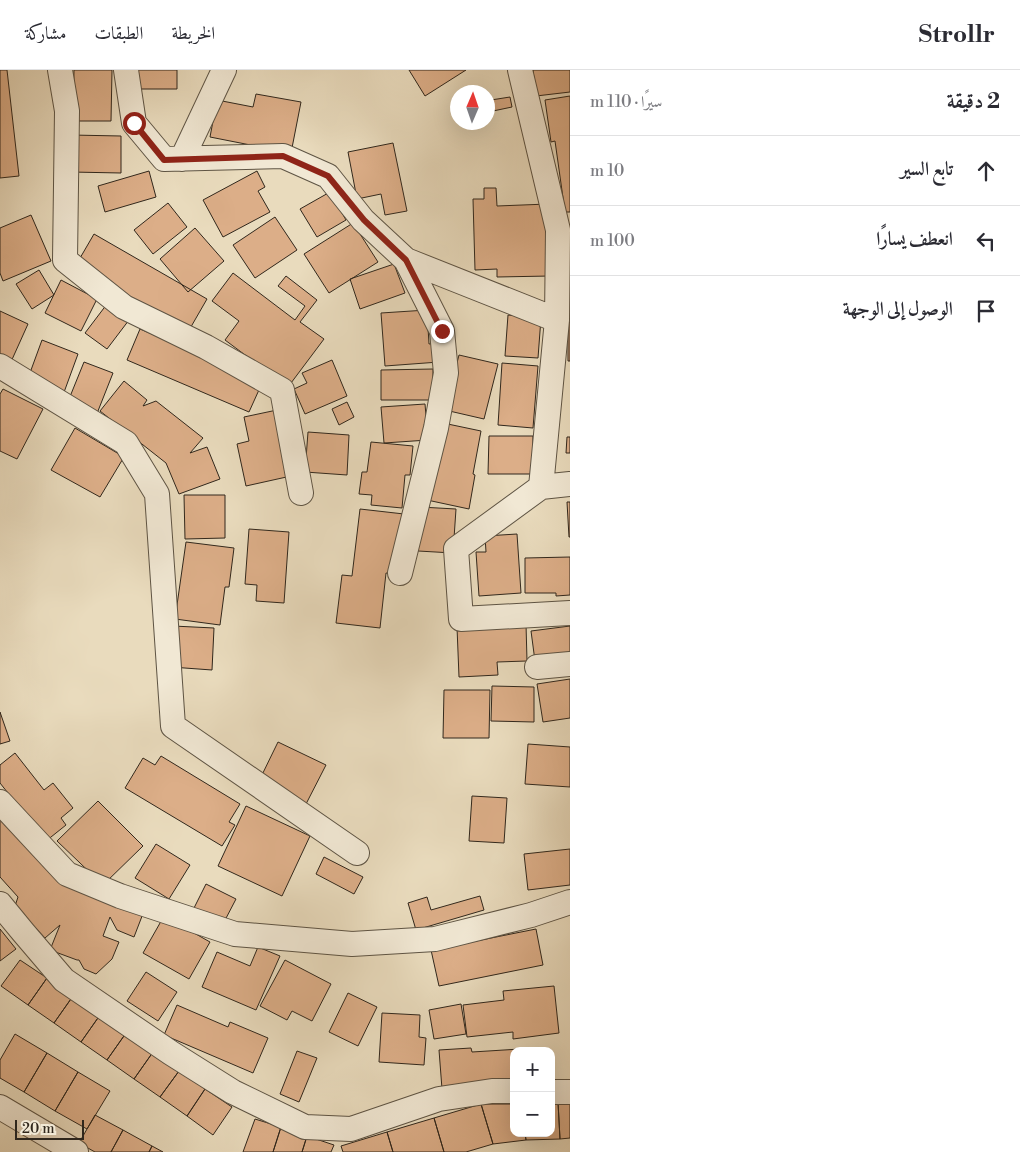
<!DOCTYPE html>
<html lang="ar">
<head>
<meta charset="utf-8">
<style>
	body { margin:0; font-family:"Libre Bodoni",Amiri,serif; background:#f7f7f7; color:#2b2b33; direction:rtl }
	.controls { position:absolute; right:15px; bottom:15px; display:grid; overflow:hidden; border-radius:10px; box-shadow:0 5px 20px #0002 }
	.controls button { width:45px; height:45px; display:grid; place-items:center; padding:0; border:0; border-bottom:1px solid #e1e1e2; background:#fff; color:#2b2b33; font:25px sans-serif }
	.compass { position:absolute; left:450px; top:15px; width:45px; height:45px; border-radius:50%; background:#fff; box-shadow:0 5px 20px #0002; rotate:2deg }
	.scale { position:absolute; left:15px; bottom:12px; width:69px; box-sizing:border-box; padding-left:5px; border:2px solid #30271c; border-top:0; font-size:14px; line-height:18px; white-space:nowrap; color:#30271c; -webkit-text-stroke:4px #f1e8d4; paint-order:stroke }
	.stop { position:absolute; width:15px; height:15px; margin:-11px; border:4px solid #8f2418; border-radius:50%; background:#fff }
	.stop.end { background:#8f2418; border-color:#fff; box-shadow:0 1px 5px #0008 }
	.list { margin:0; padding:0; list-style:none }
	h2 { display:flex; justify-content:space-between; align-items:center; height:65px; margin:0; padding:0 20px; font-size:21px }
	h2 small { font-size:16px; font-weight:400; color:#7c7c81 }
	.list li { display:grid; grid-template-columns:32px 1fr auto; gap:15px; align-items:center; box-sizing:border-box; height:70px; padding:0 20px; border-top:1px solid #e1e1e2 }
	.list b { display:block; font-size:19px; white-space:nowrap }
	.list em { font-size:16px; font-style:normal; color:#7c7c81 }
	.icon { flex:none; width:28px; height:28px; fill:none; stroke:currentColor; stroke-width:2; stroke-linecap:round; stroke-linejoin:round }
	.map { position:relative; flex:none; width:570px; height:1082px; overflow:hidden; direction:ltr }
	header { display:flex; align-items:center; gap:30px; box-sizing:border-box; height:70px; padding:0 25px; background:#fff; border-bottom:1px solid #e1e1e2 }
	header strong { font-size:24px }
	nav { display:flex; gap:28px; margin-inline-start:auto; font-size:18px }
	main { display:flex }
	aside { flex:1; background:#fff }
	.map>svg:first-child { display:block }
	.building { fill:#dcae88; stroke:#30271c }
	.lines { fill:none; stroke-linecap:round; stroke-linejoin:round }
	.minor-casing { stroke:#5e5444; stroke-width:26 }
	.minor { stroke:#f1e8d4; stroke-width:24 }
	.route { stroke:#8f2418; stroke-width:6 }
</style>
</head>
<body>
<header>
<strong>Strollr</strong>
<nav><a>الخريطة</a><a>الطبقات</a><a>مشاركة</a></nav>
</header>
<main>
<aside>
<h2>2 دقيقة<small>سيرًا · 110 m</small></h2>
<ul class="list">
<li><svg class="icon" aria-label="ahead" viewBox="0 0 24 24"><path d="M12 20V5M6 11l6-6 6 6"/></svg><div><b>تابع السير</b></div><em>10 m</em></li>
<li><svg class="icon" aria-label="left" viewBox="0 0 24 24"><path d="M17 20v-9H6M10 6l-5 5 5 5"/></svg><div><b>انعطف يسارًا</b></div><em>100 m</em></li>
<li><svg class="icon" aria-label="arrive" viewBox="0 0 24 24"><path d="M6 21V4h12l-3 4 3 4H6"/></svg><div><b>الوصول إلى الوجهة</b></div></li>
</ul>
</aside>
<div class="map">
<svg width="570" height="1082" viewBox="0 0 570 1082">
	<rect width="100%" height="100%" fill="#e9dbbd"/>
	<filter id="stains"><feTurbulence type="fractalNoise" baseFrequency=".004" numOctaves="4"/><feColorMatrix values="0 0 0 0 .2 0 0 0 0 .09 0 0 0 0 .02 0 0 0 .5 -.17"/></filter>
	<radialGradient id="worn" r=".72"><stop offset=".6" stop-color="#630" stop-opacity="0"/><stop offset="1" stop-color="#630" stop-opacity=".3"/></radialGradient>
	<path class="building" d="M0,0H7L19,106L0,108Z
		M74,0H112L111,51H73Z
		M135,0H177V19H135Z
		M409,0H466L425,26Z
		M533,0H570V22L536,26Z
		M256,24L301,32L291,83L210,67L217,30L253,37Z
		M570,26V142H565L555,71L551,72L545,30Z
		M510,27L512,37L493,41L491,30Z
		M71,65L121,66V103L71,102Z
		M393,73L407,141L385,145L381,124L357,129L348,82Z
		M149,101L156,127L105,142L98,116Z
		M257,101L265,117L258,121L270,142L223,167L203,130Z
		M484,118H496L497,136L548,134L550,206L497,207V199L475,200L473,129H484Z
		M330,122L346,150L317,167L300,139Z
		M168,133L187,157L153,184L134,160Z
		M31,145L51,191L3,211L0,203V158Z
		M275,147L297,180L255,208L233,175Z
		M353,153L378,192L329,223L304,184Z
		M195,158L224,191L188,222L160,189Z
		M94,164L207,229L188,262L153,240L76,195Z
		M394,194L405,223L360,239L350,209Z
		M39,200L54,225L32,239L16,214Z
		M233,203L295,250L305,236L278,216L286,206L317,230L300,252L324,269L288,317L225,270L239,251L212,231Z
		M61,210L97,229L81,261L45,243Z
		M107,234L129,250L107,279L85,263Z
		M427,240L429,274L438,273L439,292L385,296L381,243Z
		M0,241L28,254L10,294L0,290Z
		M508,245L541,248L538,288L505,286Z
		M568,252H570V291H568Z
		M140,259L263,311L249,342L127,290Z
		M42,270L78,284L63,325L27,311Z
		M459,285L498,294L484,349L445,340Z
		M332,290L347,326L305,344L294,319L307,313L302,303Z
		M84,292L113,303L96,346L67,334Z
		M502,293L538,296L533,358L498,355Z
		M433,299V330H381V300Z
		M124,311L147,330L143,336L156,331L203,368L190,383L207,377L220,409L179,424L166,393L100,341Z
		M3,319L43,339L17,389L0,381V324Z
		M347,332L354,347L339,355L332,339Z
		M425,334L428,370L384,373L381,337Z
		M277,340L291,406L246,416L237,374L249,371L244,347Z
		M443,353L481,361L473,404L475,405L469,439L427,430Z
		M75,358L124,387L100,427L51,400Z
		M308,362L349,365L347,405L305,402Z
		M489,366H533V404H488Z
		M567,367H570V383H566Z
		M371,372L413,376L410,405H405L402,438L371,435L372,425L359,424L362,402H367Z
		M184,425H225V468L185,469Z
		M567,432H570V467H569Z
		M420,437L456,439L453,483L418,481Z
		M360,439L404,444L397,504L386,503L380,558L336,553L342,505L352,506Z
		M249,459L289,462L284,533L256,531L257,515L245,514Z
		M517,464L521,523L479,526L476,482H486L485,466Z
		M186,472L234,478L229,517H225L220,555L175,549Z
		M570,487V525L556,526V523H525V488Z
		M526,554L527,591L497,592L498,605L459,607L457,557Z
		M173,556L214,558L212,600L171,597Z
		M570,556V586L535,591L531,561Z
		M570,609V648L543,652L537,614Z
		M492,616L534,617V652L491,651Z
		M444,620H490L489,668H443Z
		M0,642L10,671L0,674Z
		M278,672L326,695L306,734L259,711Z
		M528,674L570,677V717L525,714Z
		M15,683L44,720L53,713L73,738L61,748L66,755L46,771L0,713V695Z
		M161,686L240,734L229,752L235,755L222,776L125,718L143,688L155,695Z
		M472,726L507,728L504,773L469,771Z
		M98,731L143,776L103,815L57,771Z
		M246,736L310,766L282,826L218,796Z
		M0,749L144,841L134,867L117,860L110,847L103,866L119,872L112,889L96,904L84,899L79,890H77L50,880L60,855L45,868L15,836L18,827L0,807Z
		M156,774L190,795L169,829L135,808Z
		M570,779V815L528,820L524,784Z
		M324,787L363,807L354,824L316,804Z
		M206,814L236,829L223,854L194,838Z
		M480,826L484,840L416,860L408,833L427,827L431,840Z
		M164,846L210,872L189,909L143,883Z
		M0,859L16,879L0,891Z
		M536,859L543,895L439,916L431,880Z
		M258,877L280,886L256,940L202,917L217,882L250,896Z
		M20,890L47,908L28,935L1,916Z
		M285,890L331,914L312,951L292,941L287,950L260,936Z
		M146,902L177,922L158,951L127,931Z
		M47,908L73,926L54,953L28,935Z
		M554,916L559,963L513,969V962L467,967L463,935L504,930L503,921Z
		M348,923L377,937L358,976L329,962Z
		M73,926L100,945L81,972L54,953Z
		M461,934L466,964L434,969L429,940Z
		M177,935L228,957L230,952L268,968L253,1003L164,965Z
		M382,943L420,945L419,967L426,968L424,995L379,992Z
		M100,945L126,963L107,990L81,972Z
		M126,963L153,982L134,1009L107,990Z
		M15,964L47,983L24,1022L0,1008V990Z
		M471,978L472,982L520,979V981H514V1013L442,1019L439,980Z
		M297,981L317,988L299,1032L280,1024Z
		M153,982L179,1001L160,1027L134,1009Z
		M47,983L78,1002L55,1041L24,1022Z
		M179,1001L205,1019L187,1046L160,1027Z
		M78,1002L110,1021L87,1059L55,1041Z
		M205,1019L232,1037L213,1065L187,1046Z
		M558,1032H570V1068L560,1069Z
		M558,1032L560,1069L526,1070L525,1063H551V1033Z
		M481,1034H514V1063H525L526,1070L493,1074Z
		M481,1034L493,1074L466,1082H444L434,1048Z
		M95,1045L123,1060L111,1082H95L79,1073Z
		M434,1048L444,1082H393L387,1062Z
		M255,1049L281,1057L273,1082H243Z
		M281,1057L307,1066L302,1082H273Z
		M123,1060L152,1076L149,1082H111Z
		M387,1062L393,1082H343L341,1076Z
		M307,1066L334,1075L331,1082H302Z
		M152,1076L163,1082H149Z"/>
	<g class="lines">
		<g class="minor-casing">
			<path id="minor" d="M60,0L67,41L65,190L124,237L206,277L282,320L301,423
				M126,0L134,53L164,89L283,86L328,106L363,150L406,190L557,250L541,417L570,414
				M520,0L558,160L557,250
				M182,89L224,0
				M0,296L126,373L157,424L173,656L357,783
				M541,417L456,479L461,549L570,543
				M400,503L436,358L446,303L442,261L406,190
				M537,597L570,594
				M0,732L67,804L120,826L235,864L352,874L435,869L531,845L570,832
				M0,834L23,862L64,910L171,983L233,1022L305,1057L351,1059L439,1029L492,1021H514
				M551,1022H570
				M0,1037L76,1082"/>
		</g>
		<use href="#minor" class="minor"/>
	</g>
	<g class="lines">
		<path class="route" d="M134,53L164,90L283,86L328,106L364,150L406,190L442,261"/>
	</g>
	<rect width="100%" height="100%" filter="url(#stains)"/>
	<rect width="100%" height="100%" fill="url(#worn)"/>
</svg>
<div class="controls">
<button>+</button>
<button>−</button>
</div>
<svg class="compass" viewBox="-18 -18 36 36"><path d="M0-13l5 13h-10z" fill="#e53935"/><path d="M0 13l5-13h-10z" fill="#7c7c81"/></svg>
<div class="scale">20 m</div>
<div class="stop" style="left:134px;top:53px"></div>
<div class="stop end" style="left:442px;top:261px"></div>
</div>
</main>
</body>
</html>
